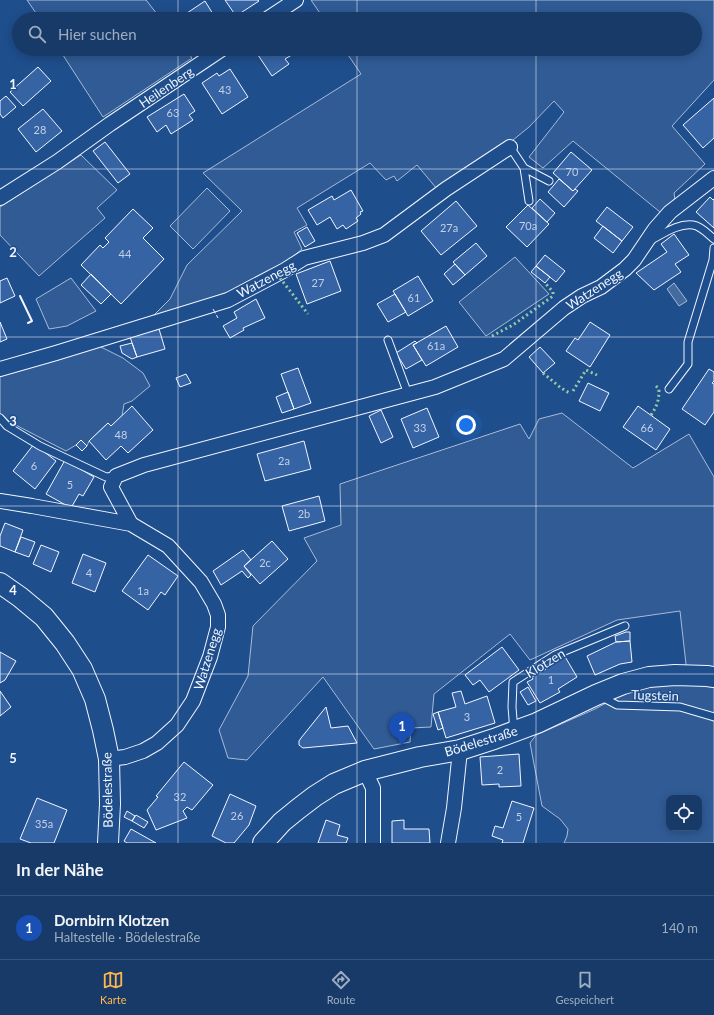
<!DOCTYPE html>
<html lang="de">
<head>
<meta charset="utf-8">
<style>
	body { margin:0; font-family:Lato,sans-serif; background:#244571; color:#f1f3f6 }
	.controls { position:absolute; right:12px; bottom:12px; display:grid; overflow:hidden; border-radius:8px; box-shadow:0 2px 10px #0003 }
	.controls button { width:36px; height:36px; display:grid; place-items:center; padding:0; border:0; border-bottom:1px solid #36547d; background:#173a69; color:#f1f3f6; font:20px sans-serif }
	.you { position:absolute; left:466px; top:425px; width:14px; height:14px; margin:-10px; border:3px solid #fff; border-radius:50%; background:#1a73e8; box-shadow:0 0 0 6px #1a73e833 }
	.badge { display:grid; place-items:center; width:26px; height:26px; border-radius:50%; background:#ffb74d; color:#fff; font-size:13px; font-weight:700 }
	.pin { position:absolute; translate:-50% -33px; filter:drop-shadow(0 1px 2px #0008) }
	.pin::after { content:''; position:absolute; top:21px; width:14px; height:12px; background:inherit; clip-path:polygon(0 0,100% 0,50% 100%) }
	.list { margin:0; padding:0; list-style:none }
	h2 { display:flex; justify-content:space-between; align-items:center; height:52px; margin:0; padding:0 16px; font-size:17px }
	h2 small { font-size:13px; font-weight:400; color:#9eadc0 }
	.list li { display:grid; grid-template-columns:26px 1fr auto; gap:12px; align-items:center; box-sizing:border-box; height:64px; padding:0 16px; border-top:1px solid #36547d }
	.list b { display:block; font-size:15px; white-space:nowrap }
	.list p { margin:0; font-size:13px; white-space:nowrap; color:#9eadc0 }
	.list em { font-size:13px; font-style:normal; color:#9eadc0 }
	.icon { flex:none; width:22px; height:22px; fill:none; stroke:currentColor; stroke-width:2; stroke-linecap:round; stroke-linejoin:round }
	.map { position:relative; flex:none; width:714px; height:843px; overflow:hidden }
	.search { position:absolute; background:#173a69; box-shadow:0 2px 10px #0003; left:12px; right:12px; top:12px; height:44px; display:flex; align-items:center; gap:10px; box-sizing:border-box; padding:0 14px; border-radius:22px; color:#9eadc0; font-size:15px }
	.sheet { height:116px; background:#173a69 }
	nav { display:flex; justify-content:space-around; align-items:center; box-sizing:border-box; height:56px; border-top:1px solid #36547d; background:#173a69; font-size:11px; color:#9eadc0 }
	nav a { display:grid; justify-items:center; gap:2px }
	nav .on { color:#ffb74d }
	.map>svg:first-child { display:block }
	.built { fill:#305b95; stroke:#a8bbd7; fill-rule:evenodd }
	.water { fill:#446ba0; stroke:#a8bbd7 }
	.building { fill:#3563a3; stroke:#f2f6ff }
	.lines { fill:none; stroke-linecap:round; stroke-linejoin:round }
	.service-casing { stroke:#f2f6ff; stroke-width:9 }
	.minor-casing { stroke:#f2f6ff; stroke-width:16 }
	.secondary-casing { stroke:#f2f6ff; stroke-width:22 }
	.service { stroke:#1f4e8c; stroke-width:7 }
	.minor { stroke:#1f4e8c; stroke-width:14 }
	.secondary { stroke:#1f4e8c; stroke-width:20 }
	.hedge { stroke:#97c8a6; stroke-width:3; stroke-dasharray:2 3; stroke-linecap:butt }
	.fence { stroke:#f2f6ff; stroke-width:1; stroke-dasharray:5 2; stroke-linecap:butt }
	.wall { stroke:#f2f6ff; stroke-width:2 }
	.grid { fill:none; stroke:#f2f6ff; stroke-width:1; stroke-opacity:0.55 }
	.labels { text-anchor:middle; stroke-width:3; stroke-linejoin:round; paint-order:stroke }
	.number-label { font-size:11px; fill:#c3d1e8 }
	.street-label { font-size:13px; fill:#f2f6ff; stroke:#1f4e8c }
	.grid-label { font-size:13px; text-anchor:middle; font-weight:bold; fill:#f2f6ff; stroke:#1f4e8c; stroke-width:3; stroke-linejoin:round; paint-order:stroke }
</style>
</head>
<body>
<div class="map">
<svg width="714" height="843" viewBox="0 0 714 843">
	<rect width="100%" height="100%" fill="#1f4e8c"/>
	<path class="built" d="M27,0H146L161,19H40Z
		M311,0H714V80L672,126L705,164L674,193L675,200L660,212L573,141L543,168L529,157L564,112L554,101L529,127L513,140L437,189L417,165L397,181L394,176L386,180L370,163L297,208L307,225L294,232L302,249L284,264L227,294L151,318L170,299L187,265L242,211L203,173L361,74L344,49H695V19H324Z
		M59,49H185L192,58L103,117Z
		M81,155L117,190L97,208L105,218L39,276L0,235V207Z
		M207,188L230,211L193,249L170,226Z
		M515,257L549,294L486,336L459,302Z
		M71,278L96,311L67,326L49,329L36,299Z
		M99,346L123,358L143,373L150,386L132,401L124,404L122,416L111,426L108,423L89,441L87,446L81,440L76,445L66,451L10,422L0,413V376Z
		M562,413L633,468L689,434L714,477V843H564L567,836L568,829L560,819L542,806L530,743L536,735L595,709L636,687L688,682L680,611L617,620L530,660L510,634L434,694L431,727L411,728L410,742L374,749L323,677L247,760L228,758L219,730L248,676L253,626L317,561L304,538L341,525L340,484L520,424L529,439L539,419ZM669,798H699V828H669Z"/>
	<path class="water" d="M674,283L687,301L679,306L667,289Z"/>
	<path class="building" d="M225,0H258L259,1L236,16Z
		M205,1L216,19H178Z
		M254,49H292L295,53L285,59L289,64L272,76Z
		M38,67L51,81L23,106L10,92Z
		M230,69L248,97L222,114L202,83L217,73L219,76Z
		M184,94L195,111L189,115L193,120L171,134L166,125L157,132L147,117Z
		M6,96L16,107L3,118L0,114V101Z
		M714,98V138L703,148L683,125Z
		M43,109L62,131L36,152L18,129Z
		M105,142L130,174L118,183L93,151Z
		M571,152L592,170L573,191L553,173Z
		M559,179L573,191L575,189L578,191L564,207L548,192Z
		M351,190L363,211L360,212L361,214L356,218L358,221L346,229L343,225L337,229L330,217L317,225L308,210L332,196L334,200Z
		M710,197L713,200L714,199V228L696,212Z
		M540,199L555,213L547,222L532,208Z
		M456,201L477,226L441,255L421,231Z
		M528,205L549,224L527,247L506,227Z
		M607,207L633,227L622,241L596,221Z
		M133,209L153,228L143,238L164,259L121,304L81,265L100,245L103,248L109,242L105,238Z
		M603,226L622,241L613,253L594,238Z
		M307,227L315,241L305,247L297,233Z
		M674,234L689,255L675,264L681,272L654,290L636,273L667,252L661,244Z
		M476,243L487,256L465,275L453,262Z
		M545,255L565,271L556,282L536,266Z
		M330,261L341,291L307,304L296,274Z
		M455,264L465,275L453,285L444,274Z
		M536,266L550,277L545,283L531,272Z
		M91,274L111,294L101,304L81,285Z
		M418,276L433,301L408,316L393,291Z
		M7,278L15,296L0,303V281Z
		M395,294L406,312L388,322L377,304Z
		M256,299L265,318L243,328L244,330L230,338L223,326L237,318L234,312Z
		M0,322L7,339L0,342Z
		M590,322L610,335L590,367L566,351L575,338L578,340Z
		M446,326L458,347L426,366L413,345Z
		M159,329L165,349L137,357L130,337Z
		M415,341L417,343L413,345L422,360L406,369L396,353Z
		M132,343L137,357L132,359L122,353L120,346Z
		M540,347L555,363L543,373L529,357Z
		M298,368L311,403L294,409L281,374Z
		M709,369L714,372V381L712,383L714,384V412L705,425L682,409Z
		M186,374L191,383L180,387L176,378Z
		M588,383L609,393L600,411L579,401Z
		M288,392L294,409L282,413L276,397Z
		M132,406L153,430L128,453L121,446L106,460L89,441L108,423L111,426Z
		M638,406L670,429L656,450L623,427Z
		M427,408L439,437L413,448L401,419Z
		M381,410L393,437L381,443L369,416Z
		M81,440L87,446L82,451L76,445Z
		M304,441L311,469L265,481L257,454Z
		M34,444L56,461L35,489L13,471Z
		M65,460L94,477L83,496L79,494L71,508L46,494Z
		M319,496L325,521L289,531L282,506Z
		M5,523L23,530L15,552L0,546V536Z
		M21,537L35,542L29,557L15,552Z
		M272,541L288,559L260,584L244,566Z
		M41,545L59,552L51,572L33,564Z
		M243,550L251,560L244,566L251,575L248,578L242,571L221,585L213,571Z
		M83,554L106,563L95,592L72,583Z
		M148,555L178,576L165,595L161,592L148,610L122,591Z
		M626,632H630V641L616,642L615,636Z
		M630,641L632,662L620,664L595,675L587,656L616,642Z
		M502,647L519,670L489,692L480,680L473,685L465,675Z
		M0,652L16,661L5,680L0,683Z
		M564,655L577,677L558,689L560,692L540,703L527,682L533,679L532,677L546,669L545,667Z
		M528,687L536,701L528,705L520,692Z
		M0,691L11,707L0,716Z
		M461,691L465,704L487,696L495,723L446,738L438,712L456,707L452,693Z
		M326,707L331,728L348,726L357,743L303,748L299,745V741L301,738Z
		M438,712L443,728L438,730L433,714Z
		M519,754L521,786L499,787V784L482,785L480,757Z
		M184,762L213,785L192,810L187,807L183,811L187,818L156,830L147,810L158,797L156,796Z
		M230,794L256,806L249,825L234,843H226L212,836Z
		M37,798L67,810L54,843H31L20,839Z
		M512,801L534,808L523,843H502L503,840L492,836L495,826L503,828Z
		M127,811L135,816L132,821L124,817Z
		M136,815L148,822L144,828L132,821Z
		M326,820L340,825L337,835L348,838L346,843H318Z
		M404,820V829H429L430,843H392V821Z
		M131,829L156,843H127L124,841Z"/>
	<g class="lines">
		<g class="service-casing">
			<path id="service" d="M510,147L524,168L529,201
				M524,168L549,181
				M651,240C663,234 678,223 693,225C701,226 708,234 714,239
				M388,340L408,394
				M669,389L688,364V342L713,260L714,248
				M0,418L7,426L40,446L106,477L116,476
				M600,696L617,705L680,707L714,717
				M514,731L512,707L513,682L555,655L625,626"/>
		</g>
		<g class="minor-casing">
			<path id="minor" d="M267,19L296,0
				M0,198L57,162L110,124L222,49
				M0,369L56,353L228,300L285,270L304,258L363,243L384,235L446,189L510,147
				M0,501L32,506L131,524L168,546L201,582L214,604L218,615V627L210,657L193,701L177,725L157,743L143,751L125,757L109,759
				M131,524L111,487L116,476L144,465L435,387L504,359L564,308L582,296L601,287L625,269L634,260L655,229L670,212L714,178
				M365,771L373,788V843
				M448,843L454,808L460,750"/>
		</g>
		<g class="secondary-casing">
			<path id="secondary" d="M0,583L20,597L44,617L65,643L82,669L95,699L103,730L109,759L110,804L108,843
				M263,843L282,822L298,809L315,796L334,784L365,771L420,757L460,750L494,739L537,723L596,695L623,684L649,677L675,675L707,676L714,677"/>
		</g>
		<use href="#service" class="service"/>
		<use href="#minor" class="minor"/>
		<use href="#secondary" class="secondary"/>
		<path class="hedge" d="M280,278L308,314
			M492,336L513,325L553,296V292L545,283
			M543,373L561,388L571,394
			M573,391L586,370L597,375
			M651,415C657,406 659,401 659,389L654,384"/>
		<path class="fence" d="M213,309L218,318"/>
		<path class="wall" d="M20,296L32,321L28,323"/>
	</g>
	<path class="grid" d="M178,0V19M357,0V19M536,0V19M178,49V843M357,49V843M536,49V843M0,169H714M0,337H714M0,506H714M0,674H714"/>
	<g class="labels">
		<g class="number-label">
			<text x="225" y="94">43</text>
			<text x="173" y="117">63</text>
			<text x="40" y="134">28</text>
			<text x="572" y="176">70</text>
			<text x="528" y="230">70a</text>
			<text x="449" y="232">27a</text>
			<text x="125" y="258">44</text>
			<text x="318" y="287">27</text>
			<text x="414" y="302">61</text>
			<text x="436" y="350">61a</text>
			<text x="420" y="432">33</text>
			<text x="647" y="432">66</text>
			<text x="121" y="439">48</text>
			<text x="284" y="465">2a</text>
			<text x="34" y="470">6</text>
			<text x="70" y="489">5</text>
			<text x="304" y="518">2b</text>
			<text x="265" y="567">2c</text>
			<text x="89" y="577">4</text>
			<text x="143" y="595">1a</text>
			<text x="551" y="684">1</text>
			<text x="467" y="721">3</text>
			<text x="500" y="774">2</text>
			<text x="180" y="801">32</text>
			<text x="237" y="820">26</text>
			<text x="519" y="821">5</text>
			<text x="44" y="828">35a</text>
		</g>
		<g class="street-label">
			<text transform="translate(166 87) rotate(-34)" y="5">Heilenberg</text>
			<text transform="translate(266 279) rotate(-28)" y="5">Watzenegg</text>
			<text transform="translate(594 289) rotate(-33)" y="5">Watzenegg</text>
			<text transform="translate(207 659) rotate(-73)" y="5">Watzenegg</text>
			<text transform="translate(545 663) rotate(-31)" y="5">Klotzen</text>
			<text transform="translate(655 695) rotate(2)" y="5">Tugstein</text>
			<text transform="translate(481 741) rotate(-17)" y="5">Bödelestraße</text>
			<text transform="translate(107 790) rotate(-91)" y="5">Bödelestraße</text>
		</g>
	</g>
	<g class="grid-label">
		<text x="13" y="89">1</text>
		<text x="13" y="257">2</text>
		<text x="13" y="426">3</text>
		<text x="13" y="595">4</text>
		<text x="13" y="763">5</text>
	</g>
</svg>
<div class="controls">
<button><svg class="icon" aria-label="locate" viewBox="0 0 24 24"><circle cx="12" cy="12" r="6"/><path d="M12 2v4M12 18v4M2 12h4M18 12h4"/></svg></button>
</div>
<div class="you"></div>
<div class="pin badge" style="left:402px;top:746px;background:#1a4fb4">1</div>
<div class="search"><svg class="icon" aria-label="search" viewBox="0 0 24 24"><circle cx="10" cy="10" r="6"/><path d="M15 15l6 6"/></svg>Hier suchen</div>
</div>
<section class="sheet">
<h2>In der Nähe<small></small></h2>
<ul class="list">
<li><span class="badge" style="background:#1a4fb4">1</span><div><b>Dornbirn Klotzen</b><p>Haltestelle · Bödelestraße</p></div><em>140 m</em></li>
</ul>
</section>
<nav>
<a class="on"><svg class="icon" aria-label="map" viewBox="0 0 24 24"><path d="M3 6l6-2 6 2 6-2v14l-6 2-6-2-6 2zM9 4v14M15 6v14"/></svg>Karte</a>
<a><svg class="icon" aria-label="directions" viewBox="0 0 24 24"><path d="M12 3l9 9-9 9-9-9zM9 14v-3h6M13 9l2 2-2 2"/></svg>Route</a>
<a><svg class="icon" aria-label="saved" viewBox="0 0 24 24"><path d="M7 4h10v16l-5-4-5 4z"/></svg>Gespeichert</a>
</nav>
</body>
</html>
